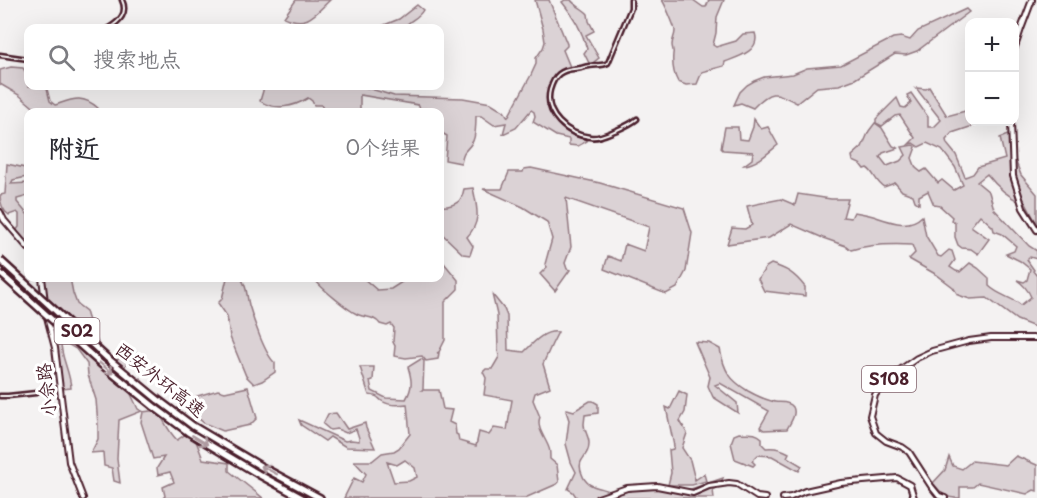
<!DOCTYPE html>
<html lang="zh">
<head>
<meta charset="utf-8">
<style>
	body { margin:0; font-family:"Playpen Sans","LXGW WenKai TC",sans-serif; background:#f7f7f7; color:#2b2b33 }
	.controls { position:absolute; right:18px; top:18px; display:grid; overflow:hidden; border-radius:12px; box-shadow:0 6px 24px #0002 }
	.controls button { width:54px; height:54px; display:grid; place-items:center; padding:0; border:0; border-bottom:2px solid #e1e1e2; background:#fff; color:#2b2b33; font:30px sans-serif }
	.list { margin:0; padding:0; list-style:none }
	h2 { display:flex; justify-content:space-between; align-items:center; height:78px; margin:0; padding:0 24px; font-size:26px }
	h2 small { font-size:20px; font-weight:400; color:#7c7c81 }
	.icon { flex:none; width:33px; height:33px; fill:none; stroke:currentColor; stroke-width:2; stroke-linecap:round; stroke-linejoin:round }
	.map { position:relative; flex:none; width:1037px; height:498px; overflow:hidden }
	.search { position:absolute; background:#fff; box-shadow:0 6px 24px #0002; left:24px; top:24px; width:420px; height:66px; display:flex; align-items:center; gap:15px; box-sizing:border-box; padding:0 21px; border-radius:12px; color:#7c7c81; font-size:22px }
	.panel { position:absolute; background:#fff; box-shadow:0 6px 24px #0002; left:24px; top:108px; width:420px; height:174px; border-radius:12px }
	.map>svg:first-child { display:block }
	.green { fill:#dbd2d5; stroke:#927880; stroke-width:1.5; fill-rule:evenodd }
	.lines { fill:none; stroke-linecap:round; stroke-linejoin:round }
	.street-casing { stroke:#4a1f2b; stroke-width:7 }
	.secondary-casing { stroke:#4a1f2b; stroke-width:8 }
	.primary-casing { stroke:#4a1f2b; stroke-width:8 }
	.highway-casing { stroke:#4a1f2b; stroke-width:10 }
	.street { stroke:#fff; stroke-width:2 }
	.secondary { stroke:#fff; stroke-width:4 }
	.primary { stroke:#fff; stroke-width:4 }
	.highway { stroke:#fff; stroke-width:5 }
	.highway-bridge-casing { stroke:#4a1f2b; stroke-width:10; stroke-linecap:butt }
	.highway-bridge { stroke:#fff; stroke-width:5 }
	.oneway { stroke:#ae9aa0 }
	.labels { text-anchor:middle; stroke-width:6; stroke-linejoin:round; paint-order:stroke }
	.shield { fill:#fff; stroke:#80626b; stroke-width:1.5 }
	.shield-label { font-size:16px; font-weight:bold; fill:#4a1f2b }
	.street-label { font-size:18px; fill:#4a1f2b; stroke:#fff }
</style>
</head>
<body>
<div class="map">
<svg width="1037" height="498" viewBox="0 0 1037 498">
	<rect width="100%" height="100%" fill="#f4f2f2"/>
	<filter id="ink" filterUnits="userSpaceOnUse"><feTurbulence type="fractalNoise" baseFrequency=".0167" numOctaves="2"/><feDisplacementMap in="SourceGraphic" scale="12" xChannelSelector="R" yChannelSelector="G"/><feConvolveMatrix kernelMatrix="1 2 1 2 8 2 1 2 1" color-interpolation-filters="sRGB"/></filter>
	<g filter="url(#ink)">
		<path class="green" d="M296,0H330C316,13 308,28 284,17Z
			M535,0H549L567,44V46L563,50L570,67C552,77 544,90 551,110C552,115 554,120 557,123C565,131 576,134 587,138V141L578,146L569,145V139L556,136L533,122L535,116L534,112L531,110L516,128L503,134L506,123L494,125L481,116H476C476,124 476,134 473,141C466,153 464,147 461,163L445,160L447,136L440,132V112H415L420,108L418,105L360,95V112H325L321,105H314L312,101L308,98C294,107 275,111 260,101L263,91V86H361L394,96L463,98L491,103L504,111L508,117L531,75L536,64V58L543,48L545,42L543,29Z
			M565,0H571C575,6 583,8 588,14L589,21L594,31L586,35L599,58L594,62L595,64L590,65L584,53L587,49C582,30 574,17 562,2Z
			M662,0H693L703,7H706L709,0H724L717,17L716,33L713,45L716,47L736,41L743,34L755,33C761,51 738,57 725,62L724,66L702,72L697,84L686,85L678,82C673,73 672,65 673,54C674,51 672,48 672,45C672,40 675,36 675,31C675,27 665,4 662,0Z
			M417,5L423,10C418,19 409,20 404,28H377L399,19Z
			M966,9L969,12L917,51L906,55L895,54L855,79L839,85L817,87L797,103C775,92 772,88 753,108L741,103L734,105L740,92L747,85L754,81L764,77L793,74L807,68L841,65L893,38L901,37L910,40L918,31Z
			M11,67L23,68L27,74L28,86H44L47,89L50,101L55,105C73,99 82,94 98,108L97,112H39L19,95L0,84V70Z
			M929,87L947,116L969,110L970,122H979V124L952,133L946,140L947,144L956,155L965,177L973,174L978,167L1005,159L1000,138L1010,134L1013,179L1022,203C1007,196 997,187 987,174L977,182L989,192L994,209L1029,246L1037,251V259L1030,257L1027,260L1034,270L1033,271L1037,276V328L1017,320L987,298L970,299L958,295L953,287L937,275L909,259L915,253L912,245C891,244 871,244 851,250L846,246L823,238L791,224L769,238L727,244L732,228L745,229L752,225L747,206L781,199L795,205L798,194L831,199H848L843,217L851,218L854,212C860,213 866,214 873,216C889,221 908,230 922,216L926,236L938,256L941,257L949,250L952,251L955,260L950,267L956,271L960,272L970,263L978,268L989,278V286C998,295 1011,297 1021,305L1031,297C1029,291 1022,283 1017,280L1024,282L1027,280L1030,269L1020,261L1006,254L1014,251L1016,246L1002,234L994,231L993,227L980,215L971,226L989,239L978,254L971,249L962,248L958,245L955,237V222L951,220L952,217L940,206L934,205L928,191L919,196V204L915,201L913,195L902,191L895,183L884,187C876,183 874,172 867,168L864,169L860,164L853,161L852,156L862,147L869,131L875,123L882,128L893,146L898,148L883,153L880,157L887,166L900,161L906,155L902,147L913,145L916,147L912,158L916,168L921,172L926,169L938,183L942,180L954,190L963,185L955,167L942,150L927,143L919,147L913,143L909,144L915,138L900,115L895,116L882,126L876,123V119L897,98L901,107L905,108L911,103L907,95L911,93L928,117V127H934L941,120L916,88L926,89Z
			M754,119L761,129L768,127L778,145C768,153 757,164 744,165L752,159L753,152L723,150L721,148L725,127H738L739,139L748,140L753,127Z
			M1014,157L1021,175L1037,194V224L1022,196L1017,183Z
			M7,164L25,168L27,177L13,180L11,184L28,183V196L17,199V202L28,215V246L15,232L19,227V214L17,212L9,215C2,210 0,204 0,195L5,194Z
			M531,168L600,183L684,208L692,233L686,271L677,288L666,294L604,269L608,256L621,261L625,244L644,251L649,227L566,198L571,247L565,263L567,269L570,270L555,291L540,274L547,267L545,264L552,239L547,222L523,207L483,189H502L509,172H523L524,169Z
			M473,188C477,208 482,221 467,237L473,246L470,255L463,254L440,232V206C446,207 458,205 461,198C463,196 463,192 464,189Z
			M444,263L458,280V289L445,302V340L439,352L437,353H439L438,359L426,361L422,356L406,358L394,356L395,346L393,342L394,328L391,324L387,326L380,324C374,316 367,318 359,315C350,312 318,286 314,278H363L377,290L391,289L408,278H440V267Z
			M771,264C787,269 794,273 805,287V296L764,291L758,279L766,267Z
			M43,278H70L73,293L77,304L86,311C90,328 99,342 104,359L114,362L121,357H129L136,353L137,359L128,361L124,368L128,382L141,378L144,387L130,392L138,409L142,411L119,420L117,459L120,483L114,481L112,468L104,466L103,452L91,453L98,439V425L96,400L88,375L87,364L76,349L61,340C60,356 70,371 71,388L62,389Z
			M227,278H241C248,288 246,294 249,305C253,319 265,355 275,363V372L262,381L254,384L246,376L230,337L227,316L218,303L222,299Z
			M492,294L504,309L507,316L508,350L524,352C534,342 544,330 558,332L552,344L543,364L550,387L535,393L533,400L540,417C536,428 545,437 549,448C550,450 550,456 550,459L557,465L559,482L557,484L525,498H344L354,478L362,482L366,474L354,461H372L382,453L394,451L399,448L410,434L407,404C400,405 389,406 382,401C377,397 378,396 369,395L360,367H374L373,380L370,381L372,391L386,398L406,399C413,387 412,380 408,367L421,359L424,361L423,389L422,390H439L443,409L452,410L449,422L455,425L456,434L458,435L459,441L476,446L479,432L489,435L494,428L507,430L512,400L484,395L486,378L483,372L486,369H492L499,357L498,350L497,315ZM405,460L415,468L417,477L409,481L394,482L387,462L397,465Z
			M695,342L709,343L720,349C724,371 730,380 748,391C757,396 765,400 775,402C780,403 789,401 793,407C797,414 790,423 787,429L764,430L760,427L769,411L720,383L715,385L737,403L738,413L713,397L708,386L710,377Z
			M248,387L257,418L250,425L223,431L204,423L179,402L182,396L194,397L218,390L225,392Z
			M679,391L687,395L685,412L680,421L687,433L682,448L690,460L695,480L704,474L706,481L692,485H668L671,473L669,450L673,449L674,446L666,407L670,409Z
			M590,401H593L598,404V413L585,415C585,415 584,424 584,424C584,431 589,436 589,443C589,451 586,454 582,460C579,464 580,469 582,474C587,489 600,486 613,493L600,498H577L573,492L568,489L576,472L571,462L566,444L569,420L566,411L567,409L574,411Z
			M157,410C165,421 167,430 177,440L189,432L194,436L203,459L229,463V471L263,498H163L165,496L163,487L174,482L170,472L158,475L157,468L164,457L153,459L141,422L143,412Z
			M336,413L347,429L365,423L366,428L375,448L346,447L330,437L325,441L301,425L299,420L345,441L351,440L359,441V438L356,429L346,433L337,429L330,430L323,424L328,414Z
			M739,433C748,434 755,431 762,438V444L766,448C775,447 782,449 789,453L787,457L802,466L799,471L772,456L758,455L752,461L755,464L753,466L735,459L731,443L734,435Z
			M1016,456L1037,465V491L1034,490L1027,494L978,483L973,487H960V498C944,498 943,495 933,483L945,470L949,457L953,466L962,469L972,461L1006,465Z
			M723,478L719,487L713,490L714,498H609L635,488L691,489Z"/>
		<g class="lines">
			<g class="street-casing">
				<path id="street" d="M631,0V8L608,63C601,67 597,64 590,66C587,66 584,67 581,68C572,70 567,68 559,74C554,78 552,83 550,90C544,114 567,135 590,137C598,139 609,133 617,130C624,127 631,124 637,119
					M109,28C120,21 128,13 122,0
					M0,55L28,59
					M0,396H8L36,393"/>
			</g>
			<g class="secondary-casing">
				<path id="secondary" d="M0,212L4,220L28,248
					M42,278L47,317L55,348L69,462L83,498"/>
			</g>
			<g class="primary-casing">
				<path id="primary" d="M1014,50L1021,29L1032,0
					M1011,122L1013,176L1023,208L1037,230
					M598,498L627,488L657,486L693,493L709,486L729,483L737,484L757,497L765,498
					M783,498L791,497L805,491L841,483L897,478L910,485L914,498
					M945,498L939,496L931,486L909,452L902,447L886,441L876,433L870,416L875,395L887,379L917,358L932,351L969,341L991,338H1037"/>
			</g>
			<g class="highway-casing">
				<path id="highway" d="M157,399L193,426L262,467L320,498
					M153,406L188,432L258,474L302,498"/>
			</g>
			<use href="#street" class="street"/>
			<use href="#secondary" class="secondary"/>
			<use href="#primary" class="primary"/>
			<use href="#highway" class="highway"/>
			<g class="highway-bridge-casing">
				<path id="highway-bridge" d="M0,260L106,357L157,399
					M0,273L101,364L153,406"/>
			</g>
			<use href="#highway-bridge" class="highway-bridge"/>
		</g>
		<defs><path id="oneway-shaft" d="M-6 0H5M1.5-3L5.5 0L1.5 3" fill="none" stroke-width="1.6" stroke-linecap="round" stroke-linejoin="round" transform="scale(1.5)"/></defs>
		<g class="oneway">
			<use href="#oneway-shaft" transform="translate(106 368) rotate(39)"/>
			<use href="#oneway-shaft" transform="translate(200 440) rotate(31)"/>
			<use href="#oneway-shaft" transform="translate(269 470) rotate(-152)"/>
		</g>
	</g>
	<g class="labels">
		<g class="shield">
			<rect x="54.5" y="318" width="45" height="26" rx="4.5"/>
			<rect x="862" y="366" width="54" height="26" rx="4.5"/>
		</g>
		<g class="shield-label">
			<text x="77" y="337">S02</text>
			<text x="889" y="385">S108</text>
		</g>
		<g class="street-label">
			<text transform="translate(160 380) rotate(38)" y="6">西安外环高速</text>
			<text transform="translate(47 390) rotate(-97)" y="6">小佘路</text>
		</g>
	</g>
</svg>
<div class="controls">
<button>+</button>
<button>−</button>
</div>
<div class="search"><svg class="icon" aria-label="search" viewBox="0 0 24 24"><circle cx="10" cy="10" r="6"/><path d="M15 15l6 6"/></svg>搜索地点</div>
<section class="panel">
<h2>附近<small>0个结果</small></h2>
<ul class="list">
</ul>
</section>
</div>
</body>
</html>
